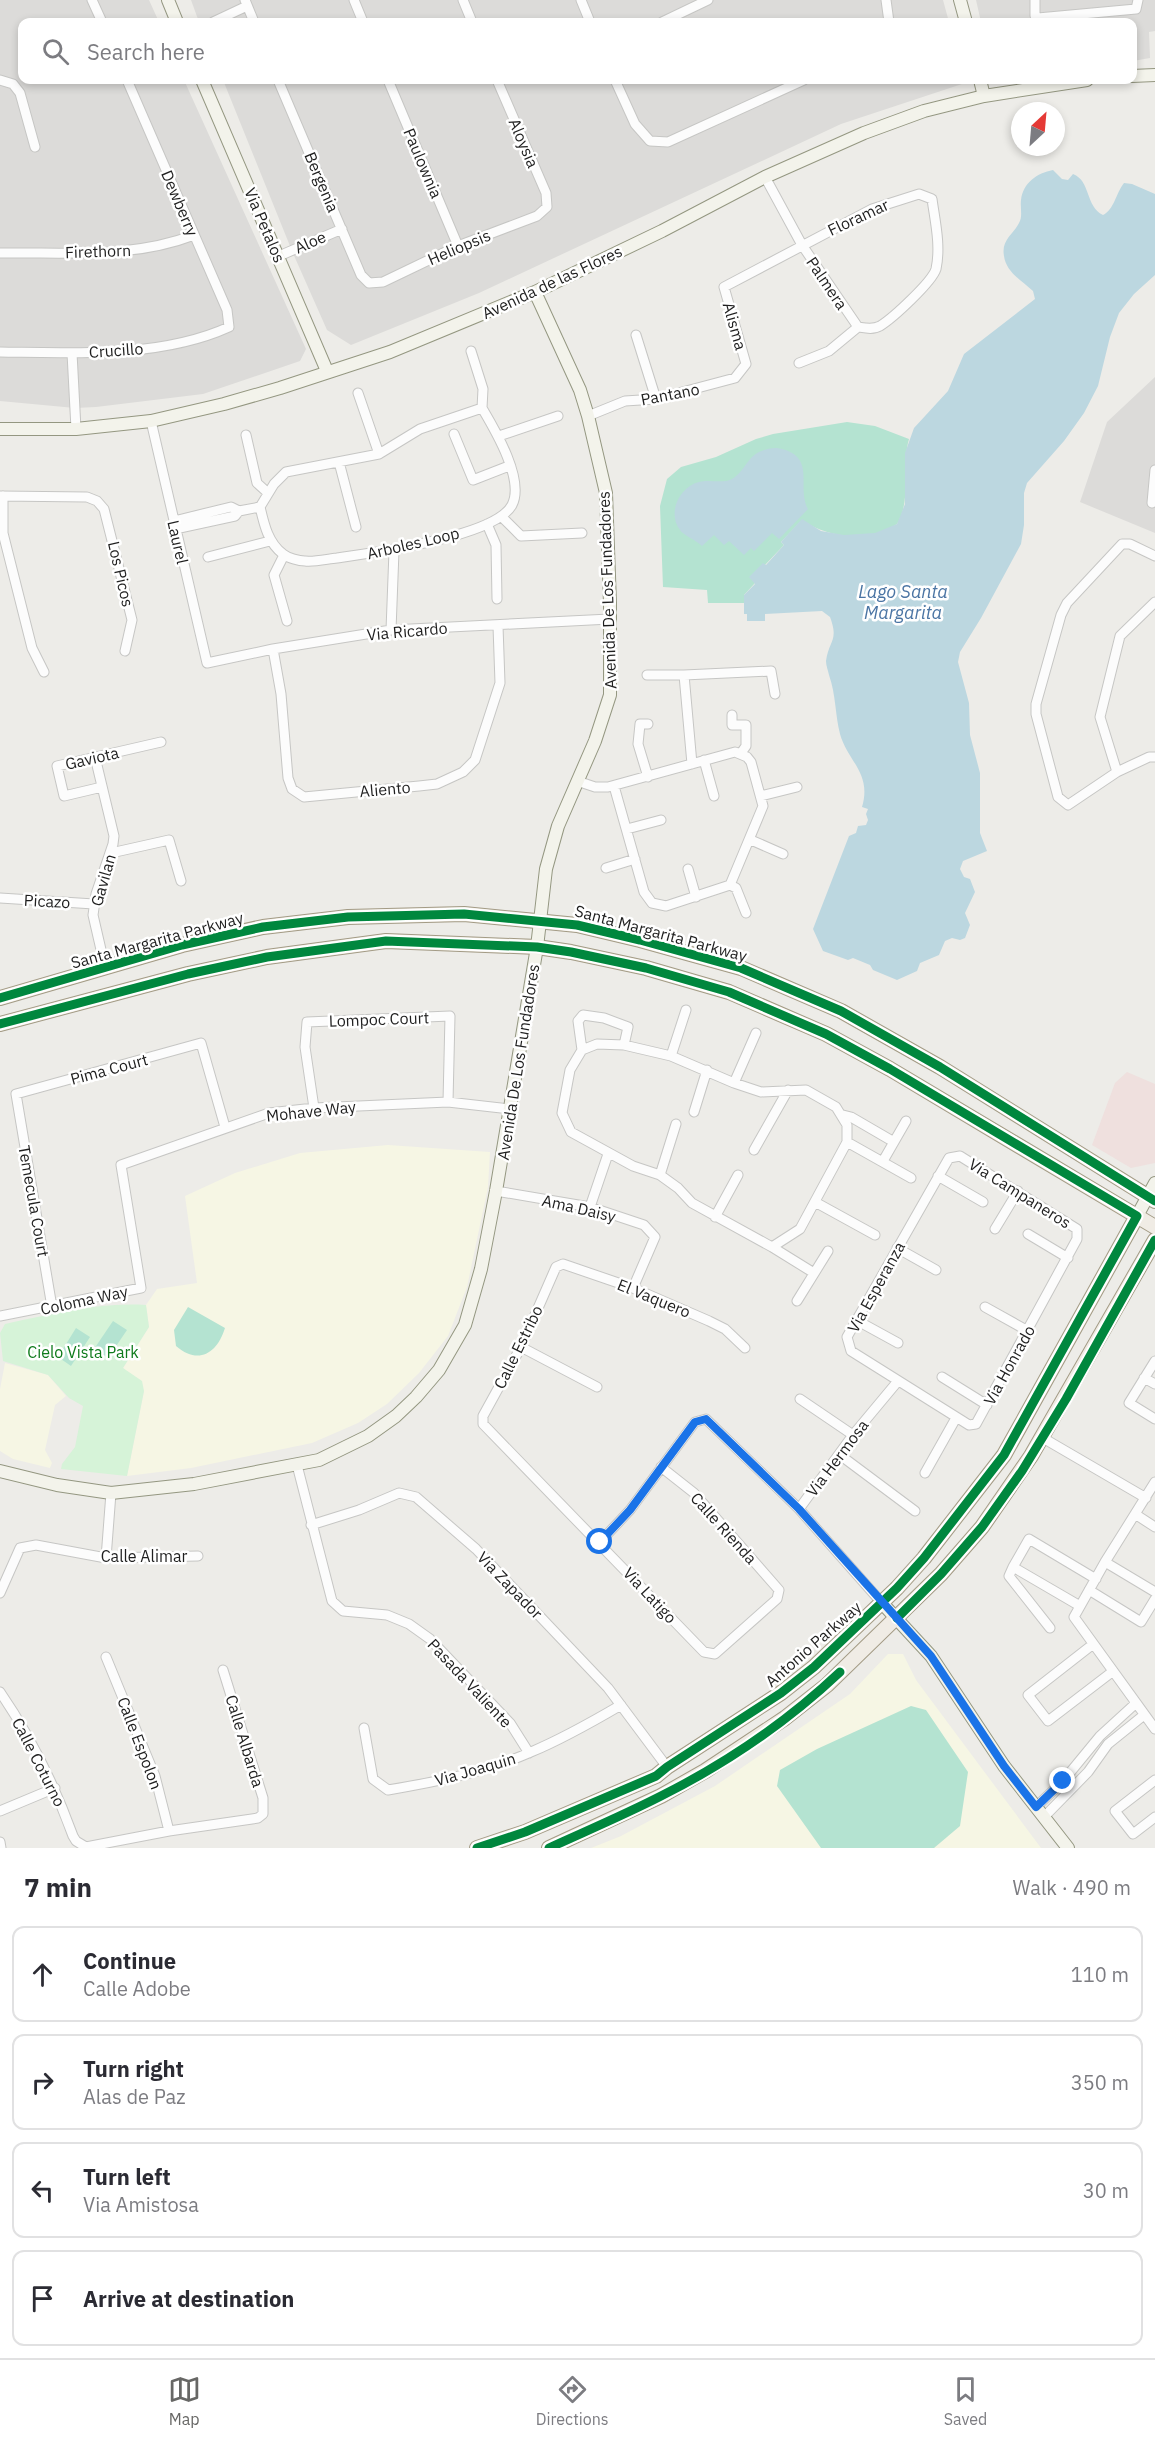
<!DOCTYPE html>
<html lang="en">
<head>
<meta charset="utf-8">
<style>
	body { margin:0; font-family:"IBM Plex Sans",sans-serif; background:#f2f2f3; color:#2b2b33 }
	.compass { position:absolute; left:1011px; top:102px; width:54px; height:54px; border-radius:50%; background:#fff; box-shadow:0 3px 9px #0003; rotate:26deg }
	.stop { position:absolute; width:18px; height:18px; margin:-14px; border:4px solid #1a73e8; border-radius:50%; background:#fff }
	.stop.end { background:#1a73e8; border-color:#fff; box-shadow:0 2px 6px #0008 }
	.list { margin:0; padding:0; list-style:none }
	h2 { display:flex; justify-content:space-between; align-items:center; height:78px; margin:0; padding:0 24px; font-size:26px }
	h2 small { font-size:20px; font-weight:400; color:#7c7c81 }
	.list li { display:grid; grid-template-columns:39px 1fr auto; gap:18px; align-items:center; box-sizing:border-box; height:96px; margin:0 12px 12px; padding:0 12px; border:2px solid #e1e1e2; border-radius:12px }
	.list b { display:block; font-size:22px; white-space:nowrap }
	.list p { margin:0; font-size:20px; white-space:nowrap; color:#7c7c81 }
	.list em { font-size:20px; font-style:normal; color:#7c7c81 }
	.icon { flex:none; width:33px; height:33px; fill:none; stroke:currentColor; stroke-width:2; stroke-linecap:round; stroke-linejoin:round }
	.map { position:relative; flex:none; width:1155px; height:1848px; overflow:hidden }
	.search { position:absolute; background:#fff; box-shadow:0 3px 9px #0003; left:18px; right:18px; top:18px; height:66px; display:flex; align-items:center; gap:15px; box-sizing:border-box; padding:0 21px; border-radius:12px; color:#7c7c81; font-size:22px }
	.sheet { height:510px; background:#fff }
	nav { display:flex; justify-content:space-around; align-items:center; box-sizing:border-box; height:84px; border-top:2px solid #e1e1e2; background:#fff; font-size:16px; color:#7c7c81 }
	nav a { display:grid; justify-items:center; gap:3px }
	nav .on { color:#676765 }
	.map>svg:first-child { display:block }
	.residential { fill:#dcdbd9 }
	.commercial { fill:#efe0de }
	.education { fill:#f6f6e4 }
	.park { fill:#d6f3d8 }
	.pitch { fill:#b4e3d1 }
	.water { fill:#bcd7e0 }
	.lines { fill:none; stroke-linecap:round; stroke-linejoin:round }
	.street-casing { stroke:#c6c6c4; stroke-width:11 }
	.secondary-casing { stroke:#949781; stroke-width:14 }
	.primary-casing { stroke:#a39b85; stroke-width:16 }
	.street { stroke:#fcfcfc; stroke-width:9 }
	.secondary { stroke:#f3f3eb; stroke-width:12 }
	.primary { stroke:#f0ece5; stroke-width:14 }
	.cycleway-casing { stroke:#fff; stroke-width:13 }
	.cycleway { stroke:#00873e; stroke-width:9 }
	.route { stroke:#1a73e8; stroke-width:8 }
	.labels { text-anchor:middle; stroke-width:5; stroke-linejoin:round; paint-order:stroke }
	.street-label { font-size:16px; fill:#1f1f1f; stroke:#fff }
	.park-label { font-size:16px; fill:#0f7b1c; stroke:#fff }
	.water-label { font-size:18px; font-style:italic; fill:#4b75a4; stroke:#fff }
</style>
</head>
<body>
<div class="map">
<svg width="1155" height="1848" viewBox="0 0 1155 1848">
	<rect width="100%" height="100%" fill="#edece8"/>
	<path class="residential" d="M0,0H149L159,22H22V80H184L306,349L300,361L203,394L96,407L75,408L0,401Z
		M191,0H943L949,22H199Z
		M976,0H1155V31L1149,32L1150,58L1133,61L1132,22H981Z
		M223,80H964L962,84L841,124L479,293L351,345L327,330L292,251Z
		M1155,377V533L1080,502L1107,422Z"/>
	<path class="commercial" d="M1127,1072L1155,1084V1163L1131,1168L1092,1145L1115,1083Z"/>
	<path class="education" d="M388,1145L490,1152L488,1187L467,1287L448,1336L419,1373L387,1404L358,1423L312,1443L191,1468L127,1476L144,1391L123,1368L149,1327L146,1305L157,1289L197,1283L185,1196L235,1173L300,1153Z
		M5,1363L48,1375L66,1396L55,1405L45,1450L52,1463L50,1468L13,1459L0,1451V1389Z
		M888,1654H903L916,1680L1041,1848H591L621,1836L715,1786L850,1694Z"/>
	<path class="park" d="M146,1305L149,1327L123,1368L142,1381L144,1391L127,1476L61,1469L62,1464L75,1447L83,1406L69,1398L48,1375L3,1361L0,1333L5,1324C51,1314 99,1302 146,1305Z"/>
	<path class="pitch" d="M847,422L875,426L909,439C901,467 912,501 897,524C870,543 827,538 802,520L781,542L784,545L765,565L750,577L755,583L744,595V603H708L707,590L663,587L660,506L667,479L681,467L716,457L756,439L773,434Z
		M188,1307L225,1328C217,1354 198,1365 176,1346L174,1330Z
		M113,1321L127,1330L108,1358L94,1349Z
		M76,1328L90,1337L71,1366L58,1357Z
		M911,1706L926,1710L968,1772L960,1826L934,1848H821L777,1786L780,1770L817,1749Z"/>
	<path class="water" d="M1053,170L1062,179L1068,180L1073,174C1091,181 1085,206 1103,215C1114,210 1116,193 1124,183L1132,184L1155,194V275L1134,294L1119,313L1110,337L1098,386L1084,413L1064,441L1027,483L1024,493V525L1021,544L981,618L960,652L958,662L969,703L970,735L980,773V833L987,851L963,861L960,869L964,877L970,879L975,892L965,913L970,925L965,938L960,940L952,938L945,941L939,955L920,963L917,971L897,980L873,970L870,965L853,958L848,960L823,951L813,929L849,836L856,833L858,826L866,825L868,820L866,814L868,809L862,807C872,773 848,762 840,734C835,714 836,695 829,675C828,670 826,666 826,661C829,640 839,641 830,617L822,611L765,614V621H747V614H744V595L755,584L749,577L763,563L766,565L784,545L781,542L802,519L821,531L844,535L875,533L897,524L905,504V453L914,428L948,391L964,354L1035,299L1033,291C1022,281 1006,272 1004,256C1001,240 1013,235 1019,223C1023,216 1020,208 1021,200C1023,183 1037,173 1053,170Z
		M777,448C818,455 796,486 808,509L779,539L772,533L754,551L751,548L744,555L729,541L724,545L714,535L702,546C696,540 683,535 680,530C667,513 679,487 699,482C710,479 722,484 732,479C749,469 746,449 777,448Z"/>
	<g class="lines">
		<g class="street-casing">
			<path id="street" d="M92,0L102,22
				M245,0L254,22
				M354,0L363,22
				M463,0L472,22
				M581,0L590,22
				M886,0L889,22
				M1035,0V16L1038,18L1136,9L1138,0
				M213,22L247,6
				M662,22L708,0
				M0,80L13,84L20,93L35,147
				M278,80L361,275L369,283L383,282L458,246L537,216L547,207L546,193L497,80
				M388,80L458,246
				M615,80L635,124L650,141L668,142L804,80
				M765,177L802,245L858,327
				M0,253C65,252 132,259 194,235
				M279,256L342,229
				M636,335L656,399
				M471,351L483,389L482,408
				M0,352C73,353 161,358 229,327L227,310L127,80
				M72,353L76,429
				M799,363L829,351L858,327
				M358,393L379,454
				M482,408C495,430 525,480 512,505C495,537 372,553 337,558C327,559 315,562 305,561C299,561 288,558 283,554C268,543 264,524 260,507L274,484L286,472L379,454L420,429Z
				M588,416L625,401L656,399L735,378L746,364L724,287L872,209L919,194L932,199C935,221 941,246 936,269C932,282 893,318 880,326C873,330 865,328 858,327
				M151,421L207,663L273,649L391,630L610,619
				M454,434L473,480L509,466
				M246,435L257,483L268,493
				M499,436L558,416
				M339,462L356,527
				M0,496L87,497L97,501L104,509L132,620L125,651
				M3,496V533L32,648L44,672
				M1152,503L1155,470
				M502,517L521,536L582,533
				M174,521L231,507L239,511L260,507
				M487,524L496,545L497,599
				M175,529L235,516L239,511
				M284,555L274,575L287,621
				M1155,556L1130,544H1122L1067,603L1061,615L1036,704V714L1058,797L1068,805L1117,772L1149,757H1155
				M208,557L270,541
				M391,630L394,551
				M273,649L281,694L288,778L292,789L304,797L419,786L437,784L463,772L475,760L500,683L498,626
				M647,675H684L692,764
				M684,675L771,671L775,694
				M732,715V725H746V746L741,753
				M95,757L114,836L113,844L96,894L93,915L105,967
				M704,760L714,796
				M1117,772L1100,717L1120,636L1155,602
				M648,777L638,744L640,724H648
				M577,781L595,787H608L735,752L747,757L751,762L763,806L730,885L666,906L652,903L644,892L614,786
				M102,787L64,796L57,766L161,742
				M761,796L797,787
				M627,829L661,820
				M751,840L783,854
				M111,853L169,840L181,881
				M606,868L635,859
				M688,869L696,897
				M730,885L736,888L746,913
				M0,898L94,904
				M582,1050L578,1021L583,1015L604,1018L628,1027L624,1045
				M671,1056L686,1010
				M734,1083L756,1033
				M314,1108L305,1047L307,1022L450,1016L448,1102
				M694,1112L707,1070
				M843,1115L851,1117L894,1142
				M847,1142L911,1178
				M754,1150L788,1090
				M960,1156L1077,1229V1239L976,1424L969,1425L851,1351L847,1337L949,1158Z
				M883,1161L906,1121
				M660,1175L676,1124
				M938,1176L983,1202
				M496,1191L590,1207L644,1225L655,1237L633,1288
				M815,1202L875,1235
				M590,1207L608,1154
				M715,1217L738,1175
				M995,1229L1018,1191
				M1028,1234L1068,1258
				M772,1247L800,1229L847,1142V1125L836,1107L806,1090L761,1092L734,1083L671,1056L624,1045L597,1044L582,1050L570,1070L562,1113L571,1132L633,1166L660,1175L678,1188L692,1203L772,1247L814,1273
				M897,1248L936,1270
				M797,1301L828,1251
				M52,1307L16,1094L201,1043L225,1127
				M985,1307L1028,1331
				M0,1316L141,1288L121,1165L269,1113L314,1108L448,1102L510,1109
				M856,1320L898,1343
				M521,1347L597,1387
				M1155,1361L1129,1403L1155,1419
				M942,1377L987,1405
				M1144,1378L1155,1384
				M800,1399L853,1435
				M1043,1438L1146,1498
				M840,1455L915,1511
				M297,1465L332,1601L343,1611L387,1615L409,1624L430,1639L510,1723L529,1753
				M661,1467L694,1493L779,1590L777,1599L715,1654L704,1652L483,1424V1416L521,1347L556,1267L563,1264L633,1288L709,1321L725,1329L745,1348
				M925,1473L956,1418
				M1155,1482L1105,1562L1074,1617L1155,1729
				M799,1509L853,1435L898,1381
				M1135,1514L1155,1527
				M311,1525L359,1510L399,1493L416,1497L476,1549L608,1688L667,1767
				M600,1542L630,1510L695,1422L706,1419L799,1509L882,1603
				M106,1558L111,1493
				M1105,1562L1155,1592
				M1013,1567L1009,1576L1050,1628
				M1089,1590L1141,1622L1155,1599
				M0,1593L20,1548L36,1545L106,1558L198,1556
				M1080,1606L1013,1567L1029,1539L1096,1579
				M1092,1645L1028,1695L1048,1721L1112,1672
				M106,1657L155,1776L169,1831
				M0,1692C31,1737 54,1784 73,1836L76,1841L86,1847L169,1831L252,1819L258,1818L263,1814V1798L223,1670
				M364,1728L373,1779L388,1790C436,1782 486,1772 531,1752C562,1739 592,1722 621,1705
				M1155,1780L1115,1811L1133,1834L1155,1817
				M1036,1807L1063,1781L1100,1736L1135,1704
				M0,1811L55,1788
				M1044,1817L1088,1772L1108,1744L1144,1715
				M0,1842L1,1848"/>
		</g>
		<g class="secondary-casing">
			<path id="secondary" d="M168,0L177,22
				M960,0L966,22
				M1132,76L1155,75
				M202,80L327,371
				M980,80L984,96
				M0,429H76L151,421L224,404L280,388L390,352L535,292L662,231L765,177L864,133L924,111L984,96L1087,80
				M1137,1216L1155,1183
				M0,1471L57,1485L111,1493L194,1484L319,1460L368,1436L396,1416L416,1397L439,1370L465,1325L481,1269L496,1191L537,947L546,869L558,826L595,741L610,695V603L606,493L588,416L580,390L535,292
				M882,1603L931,1656L1004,1766L1068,1848"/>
		</g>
		<g class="primary-casing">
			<path id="primary" d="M0,998L182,945L263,927L348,917L464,914L577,925L640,940L741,968L841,1011L940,1067L1155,1201
				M0,1024L188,974L267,957L386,941L537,947L571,952L646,968L729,992L826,1034L890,1069L1155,1227
				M477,1848L525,1832L656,1776L667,1767L781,1693L814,1667L897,1588L924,1558L1004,1455L1137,1216
				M549,1848L661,1796L705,1771L785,1718L827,1685L941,1574L982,1527L1031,1456L1155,1240"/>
		</g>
		<use href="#street" class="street"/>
		<use href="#secondary" class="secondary"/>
		<use href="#primary" class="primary"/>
		<g class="cycleway-casing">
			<path id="cycleway" d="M0,998L182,945L263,927L348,917L464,914L577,925L640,940L741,968L841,1011L940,1067L1155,1201
				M0,1024L188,974L267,957L386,941L537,947L571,952L646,968L729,992L826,1034L890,1069L1137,1216L1004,1455L924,1558L897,1588L814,1667L781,1693L667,1767L656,1776L525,1832L477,1848
				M897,1618L941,1574L982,1527L1022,1471L1066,1399L1155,1240
				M549,1848C586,1831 624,1815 661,1796C725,1764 788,1721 840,1672"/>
		</g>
		<use href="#cycleway" class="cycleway"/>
	</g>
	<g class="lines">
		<path class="route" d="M600,1542L630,1510L695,1422L706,1419L799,1509L931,1656L1004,1766L1036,1807L1063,1781"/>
	</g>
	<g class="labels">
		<g class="street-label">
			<text transform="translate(524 143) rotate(67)" y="6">Aloysia</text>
			<text transform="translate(423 163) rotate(67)" y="6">Paulownia</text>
			<text transform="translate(322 182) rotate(67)" y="6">Bergenia</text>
			<text transform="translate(180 203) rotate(67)" y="6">Dewberry</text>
			<text transform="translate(858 217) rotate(-25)" y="6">Floramar</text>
			<text transform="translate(265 225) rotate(67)" y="6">Via Petalos</text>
			<text transform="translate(310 242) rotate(-24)" y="6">Aloe</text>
			<text transform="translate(459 247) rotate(-23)" y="6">Heliopsis</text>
			<text transform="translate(98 251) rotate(-2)" y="6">Firethorn</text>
			<text transform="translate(552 282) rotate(-25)" y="6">Avenida de las Flores</text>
			<text transform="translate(827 283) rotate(56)" y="6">Palmera</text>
			<text transform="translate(735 326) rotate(74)" y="6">Alisma</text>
			<text transform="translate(116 350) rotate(-4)" y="6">Crucillo</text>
			<text transform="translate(670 394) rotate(-11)" y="6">Pantano</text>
			<text transform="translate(178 542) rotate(77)" y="6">Laurel</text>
			<text transform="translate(413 543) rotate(-13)" y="6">Arboles Loop</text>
			<text transform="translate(121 574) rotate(77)" y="6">Los Picos</text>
			<text transform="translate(607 590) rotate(-92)" y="6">Avenida De Los Fundadores</text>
			<text transform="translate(407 631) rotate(-5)" y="6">Via Ricardo</text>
			<text transform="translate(92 758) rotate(-13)" y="6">Gaviota</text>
			<text transform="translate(385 789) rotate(-5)" y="6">Aliento</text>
			<text transform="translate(103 880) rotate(-74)" y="6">Gavilan</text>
			<text transform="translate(47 901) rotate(3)" y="6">Picazo</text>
			<text transform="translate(661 933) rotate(15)" y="6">Santa Margarita Parkway</text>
			<text transform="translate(157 940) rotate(-15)" y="6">Santa Margarita Parkway</text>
			<text transform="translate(379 1019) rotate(-2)" y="6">Lompoc Court</text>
			<text transform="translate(518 1062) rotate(-81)" y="6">Avenida De Los Fundadores</text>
			<text transform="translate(109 1069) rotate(-15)" y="6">Pima Court</text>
			<text transform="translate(311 1111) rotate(-6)" y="6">Mohave Way</text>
			<text transform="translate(1020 1193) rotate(32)" y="6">Via Campaneros</text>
			<text transform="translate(34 1201) rotate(80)" y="6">Temecula Court</text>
			<text transform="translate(579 1208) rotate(13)" y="6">Ama Daisy</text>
			<text transform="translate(876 1287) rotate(-61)" y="6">Via Esperanza</text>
			<text transform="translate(654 1298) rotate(22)" y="6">El Vaquero</text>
			<text transform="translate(84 1300) rotate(-12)" y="6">Coloma Way</text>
			<text transform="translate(518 1347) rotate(-64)" y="6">Calle Estribo</text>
			<text transform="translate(1009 1365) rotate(-61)" y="6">Via Honrado</text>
			<text transform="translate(837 1458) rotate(-53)" y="6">Via Hermosa</text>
			<text transform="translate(724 1528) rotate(48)" y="6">Calle Rienda</text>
			<text x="144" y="1562">Calle Alimar</text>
			<text transform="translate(510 1585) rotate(46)" y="6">Via Zapador</text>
			<text transform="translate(650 1595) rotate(47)" y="6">Via Latigo</text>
			<text transform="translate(813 1644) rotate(-41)" y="6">Antonio Parkway</text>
			<text transform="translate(470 1683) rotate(47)" y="6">Pasada Valiente</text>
			<text transform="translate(245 1741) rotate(73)" y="6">Calle Albarda</text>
			<text transform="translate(140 1743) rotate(69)" y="6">Calle Espolon</text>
			<text transform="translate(39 1762) rotate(63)" y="6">Calle Coturno</text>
			<text transform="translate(475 1769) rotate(-16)" y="6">Via Joaquin</text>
		</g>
		<g class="park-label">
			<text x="83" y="1358">Cielo Vista Park</text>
		</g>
		<g class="water-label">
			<text x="903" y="598">Lago Santa<tspan x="903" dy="21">Margarita</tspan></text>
		</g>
	</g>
</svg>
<svg class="compass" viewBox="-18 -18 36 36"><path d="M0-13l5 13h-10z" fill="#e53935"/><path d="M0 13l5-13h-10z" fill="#7c7c81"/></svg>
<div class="stop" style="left:600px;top:1542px"></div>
<div class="stop end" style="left:1063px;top:1781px"></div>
<div class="search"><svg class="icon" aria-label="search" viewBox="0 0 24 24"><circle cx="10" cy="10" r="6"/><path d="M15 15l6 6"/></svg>Search here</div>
</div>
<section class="sheet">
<h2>7 min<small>Walk · 490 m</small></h2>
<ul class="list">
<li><svg class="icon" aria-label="ahead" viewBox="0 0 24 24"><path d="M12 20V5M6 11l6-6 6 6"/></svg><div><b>Continue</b><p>Calle Adobe</p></div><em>110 m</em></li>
<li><svg class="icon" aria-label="right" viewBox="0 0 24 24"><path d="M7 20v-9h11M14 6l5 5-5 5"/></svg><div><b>Turn right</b><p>Alas de Paz</p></div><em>350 m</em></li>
<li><svg class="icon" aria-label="left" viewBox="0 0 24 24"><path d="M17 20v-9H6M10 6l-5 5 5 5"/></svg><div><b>Turn left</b><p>Via Amistosa</p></div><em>30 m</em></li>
<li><svg class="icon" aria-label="arrive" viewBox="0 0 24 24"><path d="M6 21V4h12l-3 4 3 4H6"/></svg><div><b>Arrive at destination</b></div></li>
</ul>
</section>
<nav>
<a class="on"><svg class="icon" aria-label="map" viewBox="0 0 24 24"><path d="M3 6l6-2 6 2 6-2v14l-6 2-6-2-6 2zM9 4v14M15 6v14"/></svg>Map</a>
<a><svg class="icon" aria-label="directions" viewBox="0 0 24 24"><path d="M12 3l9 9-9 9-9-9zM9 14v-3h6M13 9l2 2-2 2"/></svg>Directions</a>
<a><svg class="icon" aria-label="saved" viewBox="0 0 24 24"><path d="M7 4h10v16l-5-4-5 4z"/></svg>Saved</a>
</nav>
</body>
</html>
